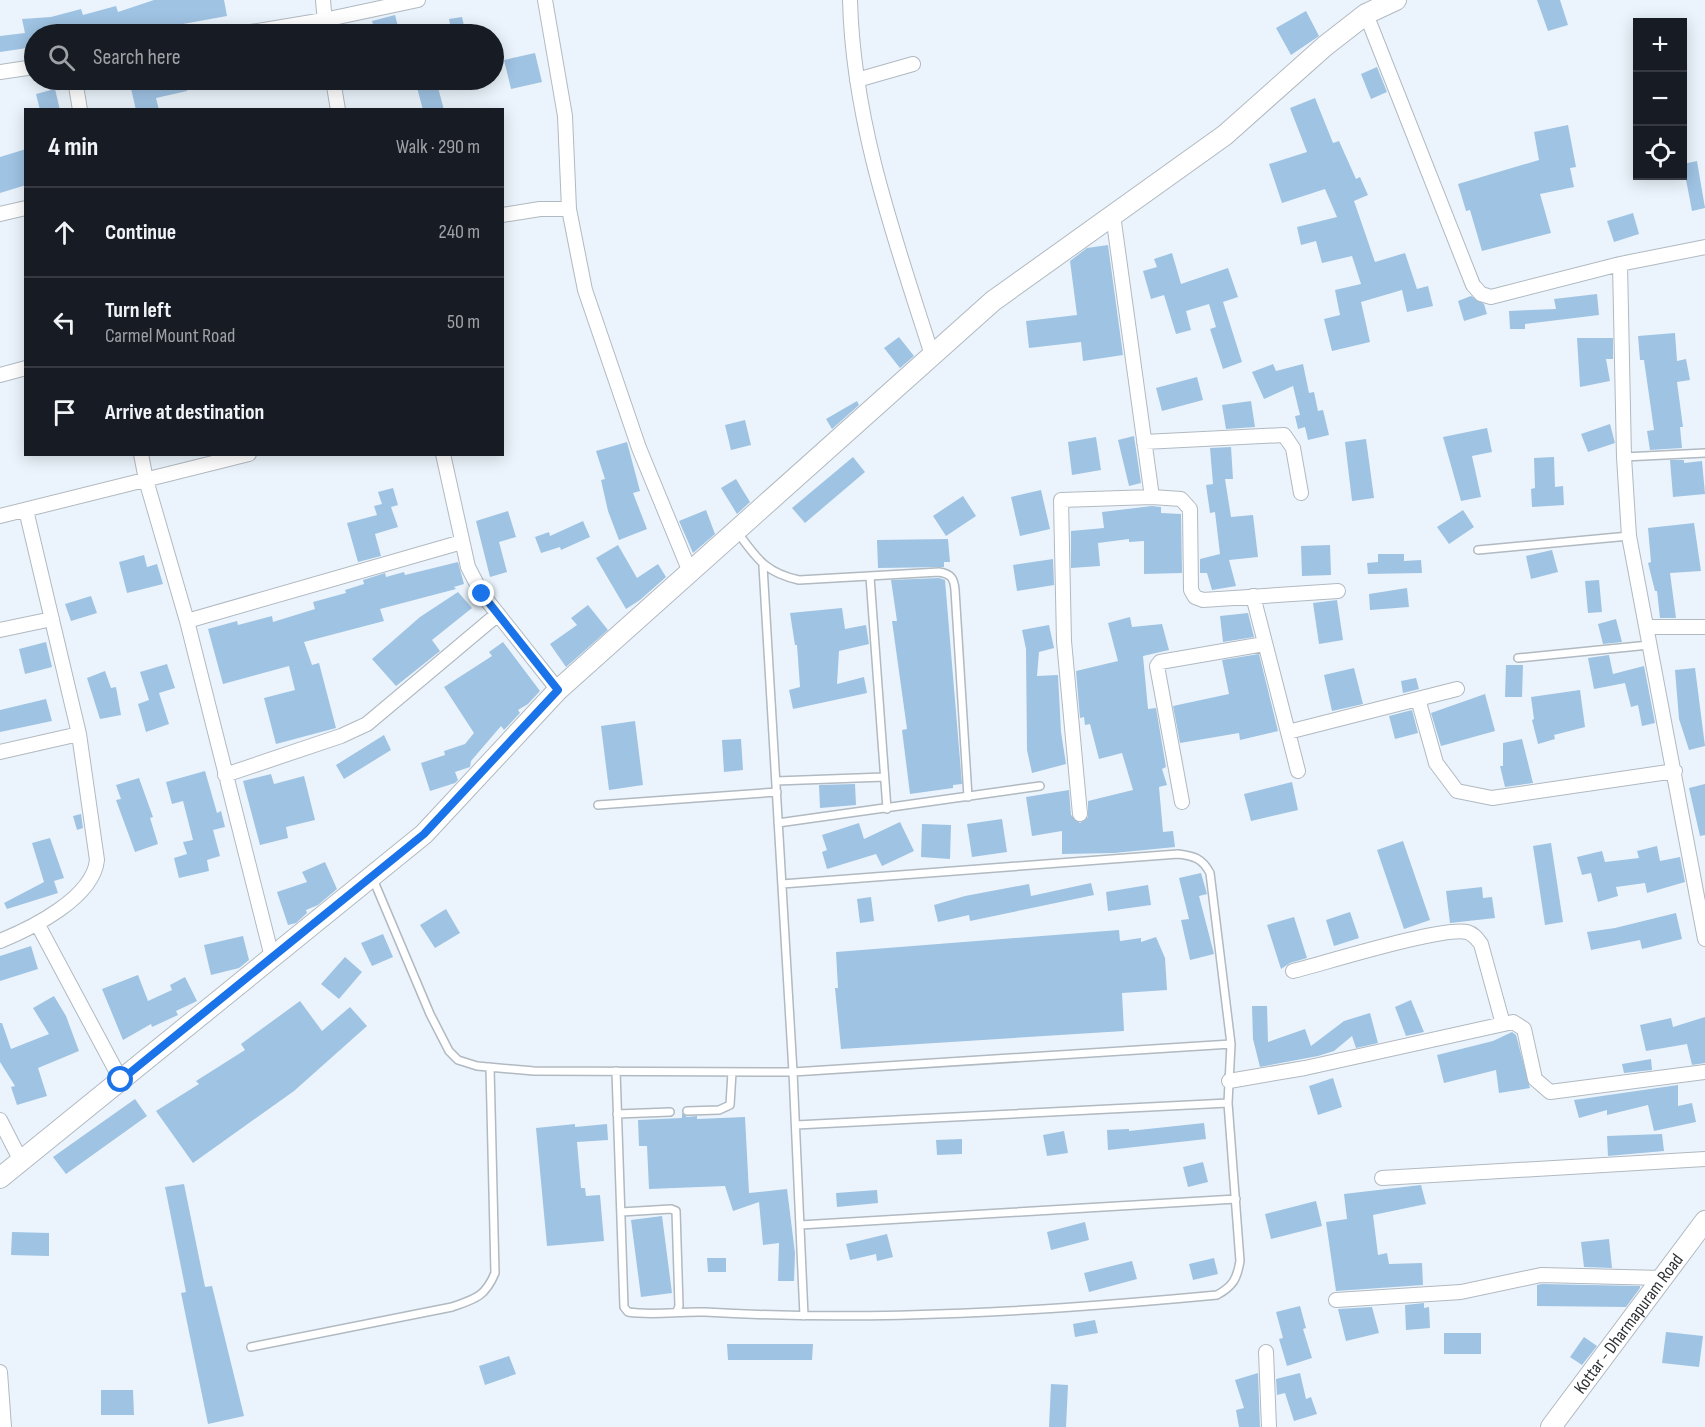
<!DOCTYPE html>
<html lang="en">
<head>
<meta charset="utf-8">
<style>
	body { margin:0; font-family:"Sofia Sans Condensed",sans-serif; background:#20242c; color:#f1f3f6 }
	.controls { position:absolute; right:18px; top:18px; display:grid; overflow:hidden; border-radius:0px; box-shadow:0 3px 15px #0003 }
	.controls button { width:54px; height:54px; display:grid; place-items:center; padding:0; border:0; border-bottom:2px solid #363941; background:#171b24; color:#f1f3f6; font:30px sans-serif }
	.stop { position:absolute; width:18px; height:18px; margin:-14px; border:4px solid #1a73e8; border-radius:50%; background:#fff }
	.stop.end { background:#1a73e8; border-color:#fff; box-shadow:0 2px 6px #0008 }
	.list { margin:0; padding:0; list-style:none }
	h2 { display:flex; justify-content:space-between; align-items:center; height:78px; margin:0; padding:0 24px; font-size:26px }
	h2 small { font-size:20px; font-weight:400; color:#9ea1a6 }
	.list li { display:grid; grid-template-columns:39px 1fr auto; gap:18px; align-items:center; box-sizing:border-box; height:90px; padding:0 24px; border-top:2px solid #363941 }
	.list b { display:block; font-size:22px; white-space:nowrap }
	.list p { margin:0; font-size:20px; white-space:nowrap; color:#9ea1a6 }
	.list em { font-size:20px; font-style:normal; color:#9ea1a6 }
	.icon { flex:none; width:33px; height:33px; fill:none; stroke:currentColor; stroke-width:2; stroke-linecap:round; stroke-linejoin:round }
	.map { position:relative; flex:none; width:1705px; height:1427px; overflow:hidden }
	.search { position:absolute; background:#171b24; box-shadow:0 3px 15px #0003; left:24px; top:24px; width:480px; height:66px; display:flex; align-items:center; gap:15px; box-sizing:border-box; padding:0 21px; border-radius:33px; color:#9ea1a6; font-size:22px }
	.panel { position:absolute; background:#171b24; box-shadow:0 3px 15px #0003; left:24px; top:108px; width:480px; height:348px; border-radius:0px }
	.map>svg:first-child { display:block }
	.building { fill:#9fc3e3 }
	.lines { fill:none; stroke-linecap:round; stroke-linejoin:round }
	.lane-casing { stroke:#b1b9c1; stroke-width:10 }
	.street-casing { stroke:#b1b9c1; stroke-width:16 }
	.secondary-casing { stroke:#b1b9c1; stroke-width:22 }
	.lane { stroke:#fff; stroke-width:7 }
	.street { stroke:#fff; stroke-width:14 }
	.secondary { stroke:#fff; stroke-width:20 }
	.route { stroke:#1a73e8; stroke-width:8 }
	.labels { text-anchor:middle; stroke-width:4.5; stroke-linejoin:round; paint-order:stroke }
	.street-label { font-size:18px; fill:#2d3033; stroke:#fff }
</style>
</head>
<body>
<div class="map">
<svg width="1705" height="1427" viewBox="0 0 1705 1427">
	<rect width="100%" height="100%" fill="#ebf4fc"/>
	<path class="building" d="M154,0H224L227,16L183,24V27L169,30L167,24L134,34H34V47L0,52V36L25,33L22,19L51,17L81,9L83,15L116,6L118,12Z
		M1537,0H1560L1568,25L1548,31Z
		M1306,11L1319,36L1291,55L1276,28Z
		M395,15L400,34H376L372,21Z
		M462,17L466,34H452L449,19Z
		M535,53L542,82L511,89L504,60Z
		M1377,67L1387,92L1371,99L1361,74Z
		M129,80H184L187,91L156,98L159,110H136Z
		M415,80H436L444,110H423Z
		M55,89L60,110H40L36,94Z
		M1315,98L1333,143L1339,141L1356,179L1360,177L1368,195L1354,201L1375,262L1405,253L1417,289L1428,286L1433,306L1407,312L1402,290L1361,302L1370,342L1332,351L1324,319L1340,315L1335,290L1361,284L1352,256L1322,263L1316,241L1301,245L1297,227L1337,217L1325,189L1282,203L1269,164L1307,152L1290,108Z
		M1568,125L1576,167L1570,168L1574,187L1540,194L1551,233L1482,251L1470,210L1466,211L1458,184L1539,160L1534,132Z
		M26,149V185L0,193V157Z
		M1697,161L1705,208L1692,211L1683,164Z
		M1633,213L1639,234L1614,242L1607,221Z
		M1108,245L1123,355L1083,361L1081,342L1029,348L1026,321L1077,315L1070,261L1087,248Z
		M1172,253L1181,284L1228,268L1238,297L1223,302L1242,362L1223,369L1210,329L1216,327L1209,304L1186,311L1191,330L1176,334L1164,295L1151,299L1143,271L1157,267L1154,259Z
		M1597,294L1599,315L1525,324V329H1510L1509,311L1556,309L1554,299Z
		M1471,296L1484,304L1487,314L1464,321L1458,301Z
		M1675,333L1677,361L1686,359L1690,380L1677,382L1683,427H1680L1682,448L1650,450L1647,431L1654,430L1644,360H1640L1638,336Z
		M899,337L914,356L900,368L884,348Z
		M1577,338H1613V359H1606L1610,381L1580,387Z
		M1273,364L1276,371L1303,364L1309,393L1314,392L1318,411L1323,410L1329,435L1308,440L1305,427L1298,429L1295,416L1300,415L1293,386L1264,399L1252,372Z
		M1197,377L1203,400L1162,411L1156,388Z
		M857,401L859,405L832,429L826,419Z
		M1251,401L1255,427L1226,429L1222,405Z
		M745,420L751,445L731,450L725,425Z
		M1610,424L1615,443L1588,452L1581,434Z
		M1487,428L1492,452L1472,456L1481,497L1461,501L1443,437Z
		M1134,436L1141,483L1129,486L1118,440Z
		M1096,437L1101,470L1072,475L1068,442Z
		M1366,439L1374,498L1352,501L1345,442Z
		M627,442L640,491L633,493L647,529L619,540L608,511L601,480L605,479L596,451Z
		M1231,447L1233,479H1225L1231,517L1253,515L1258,557L1229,560L1236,586L1212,590L1207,573H1200V559L1220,554L1215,512L1210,513L1206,485L1213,484L1210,448Z
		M853,457L865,472L805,523L792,508Z
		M1554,457L1555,487L1563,486L1564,505L1532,507L1531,489L1535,488L1534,458Z
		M1670,460H1684V463L1702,461L1705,494L1673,497Z
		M736,479L750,502L737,514L721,488Z
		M393,488L398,505L391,507L398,527L375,534L381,556L358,562L347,523L377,515L374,506L382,504L378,492Z
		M1041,490L1050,529L1020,536L1011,497Z
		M963,496L976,516L946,536L933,516Z
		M1152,506L1161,507V513L1181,514L1182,573L1144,574V541L1129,542V539L1098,543L1100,566L1071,568V531L1104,528L1102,512Z
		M706,510L715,534L693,553L679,521Z
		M1463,510L1474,527L1449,544L1437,527Z
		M508,511L516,537L499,542L507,572L490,577L476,521Z
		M583,521L590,537L561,550L560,547L541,553L535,537L549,532L550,536Z
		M1694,523L1701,571L1670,573L1676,618H1660L1657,591H1655L1648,563L1651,562L1648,528Z
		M948,539L950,562H944V567L878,568L877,540Z
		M618,545L637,578L658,564L666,577L640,600L626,609L596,558Z
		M1330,545L1331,575L1302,576L1301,546Z
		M1552,550L1558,572L1531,579L1526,556Z
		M1378,554H1404V561L1421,560L1422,573L1368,574L1367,563L1378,562Z
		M144,555L147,567L157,564L163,584L127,593L119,562Z
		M1053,559L1054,585L1017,591L1013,565Z
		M458,562L464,584L454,587L456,589L380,609L384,621L304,642L312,665L319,663L336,728L276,744L264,698L295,690L289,666L223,684L208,629L237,621L238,625L272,616L273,622L315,609L313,602L346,593L345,590L364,584L363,580L385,573L386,577L404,572L405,575Z
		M939,578L945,580L962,784L953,785V788L910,794L902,730L907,729L892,621H897L891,580Z
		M1599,580L1602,612L1588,613L1585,581Z
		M1407,588L1409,607L1370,610L1369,594Z
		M458,592L472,608L432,640L440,651L396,686L372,659L420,617Z
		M91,596L97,613L71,621L65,604Z
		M1337,600L1343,640L1319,644L1313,603Z
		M588,605L608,630L566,667L550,644L577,625L571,618Z
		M842,608L845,629L866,625L869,644L839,651L837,684L864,677L867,693L793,709L789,690L800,687L797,645H795L790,613Z
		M1248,613L1254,637L1223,642L1220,616Z
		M1130,617L1132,627L1162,624L1169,650L1143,656L1148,709L1156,708L1166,767L1162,769L1167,785L1159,787L1163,832L1173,831L1175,847L1114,853L1062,854V831L1032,836L1026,797L1069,790L1071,815L1080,823L1088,817V801L1133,790L1122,753L1099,759L1090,724L1085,725L1084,717L1080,718L1076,671L1118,661L1108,623Z
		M1616,619L1622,642L1603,644L1598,624Z
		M1049,625L1054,648L1039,652L1037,676L1058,675L1061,732L1066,764L1032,773L1027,750L1026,649L1022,630Z
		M46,642L52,667L25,674L19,649Z
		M503,642L540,691L528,704L518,710L520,713L504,730L501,726L471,761L470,767L455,772L458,780L455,783L430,791L421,763L445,755L444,751L465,744L474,733L444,687L492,656L489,652Z
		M1259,654L1278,731L1240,740L1239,733L1180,743L1173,706L1229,694L1222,660Z
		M1609,655L1613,674L1644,666L1655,723L1642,726L1638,705L1631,707L1625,683L1594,689L1588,658Z
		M167,664L175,688L159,693L169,724L146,732L138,704L149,700L140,672Z
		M1506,665H1523L1522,697H1505Z
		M1354,668L1363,704L1332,711L1324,675Z
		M1695,668L1705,746L1689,750L1679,719L1675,670Z
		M105,671L111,688L116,687L121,715L100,719L87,678Z
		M1416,678L1419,689L1403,693L1401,681Z
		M1580,690L1585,727L1554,735L1555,739L1538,744L1532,720L1534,719L1531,697Z
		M1485,694L1495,731L1441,746L1431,713Z
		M46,699L52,721L0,732V710Z
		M1412,710L1418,733L1395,739L1389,716Z
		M635,721L643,785L609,790L601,726Z
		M384,735L391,750L344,779L336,765Z
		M741,739L743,770L724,772L722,740Z
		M1522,739L1533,783L1505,787L1500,766H1503V743Z
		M205,771L217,813L221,811L225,827L213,830L220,856L207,860L209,871L179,878L174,858L187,854L183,842L193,840L183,801L172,804L166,782Z
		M271,774L274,784L304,776L315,820L286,827L288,838L260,845L243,781Z
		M139,778L153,817L150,818L158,844L135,852L116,800L121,799L116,785Z
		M1292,782L1298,810L1251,821L1244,794Z
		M855,784L856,805L820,808L819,785Z
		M1705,784V835L1700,836L1689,788Z
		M81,814L83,828L77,830L73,816Z
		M1002,819L1007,852L972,857L967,824Z
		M900,822L914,851L882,866L876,854L827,869L822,852L827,850L822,835L859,823L864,839Z
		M922,824L951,825L950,859L921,857Z
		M50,838L64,878L54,881L58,893L7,909L4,903L44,882L32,843Z
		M1403,841L1430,920L1404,929L1377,850Z
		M1551,843L1563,922L1545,925L1533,846Z
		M1657,846L1660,861L1680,857L1685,882L1647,893L1645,883L1616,887L1618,896L1598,902L1591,873L1582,875L1577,857L1602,851L1605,862L1639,858L1637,851Z
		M325,862L337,889L318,905L306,910L307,913L296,923L288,925L277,892L307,882L302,872Z
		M1201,873L1207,894L1199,896L1214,954L1190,960L1181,920L1189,919L1179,878Z
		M1091,883L1094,895L970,921L969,915L938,922L934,905L965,896L1029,884L1031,896Z
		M1148,885L1151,905L1108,911L1106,892Z
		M1482,887L1483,898L1492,897L1495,918L1450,923L1446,891Z
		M871,897L874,921L860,923L857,899Z
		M446,909L460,933L435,948L420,925Z
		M1350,912L1359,938L1334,946L1326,920Z
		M1676,913L1682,939L1642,949L1640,940L1591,950L1587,932L1615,928Z
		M1294,917L1307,958L1290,963L1281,969L1267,925Z
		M1119,930L1120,941L1141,938V942L1156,937L1165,958L1167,990L1122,993L1124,1031L841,1049L835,988H838L836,952Z
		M383,934L393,957L372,966L361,943Z
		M243,936L249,960L239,968L211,975L204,945Z
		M31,946L38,969L0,981V956Z
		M345,957L362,972L339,999L321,984Z
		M138,975L148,1001L172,990L170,985L185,977L197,1001L176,1011L178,1015L152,1027L151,1024L123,1040L102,989Z
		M54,996L66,1016L79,1051L38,1068L47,1096L17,1105L11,1087L15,1086L0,1062V1023H2L11,1049L49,1034L33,1008Z
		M1411,1000L1424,1032L1406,1036L1395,1007Z
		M300,1001L322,1031L350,1007L367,1026L294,1091L193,1163L156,1111L199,1084L196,1081L245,1050L241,1044Z
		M1252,1006H1267L1268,1042L1305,1029L1311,1046L1344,1021L1370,1013L1378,1043L1356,1048L1352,1036L1334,1051L1318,1056L1260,1067L1253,1039Z
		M1705,1017V1063L1692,1065L1687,1044L1646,1051L1640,1025L1671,1018L1673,1027Z
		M1512,1032L1516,1035L1530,1088L1499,1093L1496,1070L1444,1083L1437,1055L1493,1041Z
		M1651,1059L1652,1070L1624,1073L1622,1064Z
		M1333,1078L1342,1107L1318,1115L1309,1086Z
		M1678,1085V1106L1692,1103L1696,1122L1654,1131L1648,1105L1607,1115V1110L1579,1118L1574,1100Z
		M135,1099L147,1116L66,1174L53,1157Z
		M682,1113L687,1117L697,1116V1119L745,1117L749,1193L787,1189L795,1253L794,1281H778L779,1243L763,1245L759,1202L733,1211L725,1186L649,1189L647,1146H639L638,1120L682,1118Z
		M1204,1123L1206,1139L1108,1150L1107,1130L1129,1129V1131Z
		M575,1124V1127L607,1124L608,1140L577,1142L581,1188H585L586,1196L600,1195L604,1241L547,1246L536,1128Z
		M1064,1131L1068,1153L1047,1156L1043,1135Z
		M1662,1134L1664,1151L1608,1156L1607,1136Z
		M962,1139V1154L937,1155L936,1140Z
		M1203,1162L1208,1182L1188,1187L1183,1167Z
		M184,1184L205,1287L212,1286L244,1416L208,1424L181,1293L186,1292L165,1187Z
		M1421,1185L1426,1204L1373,1215L1378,1255L1387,1253L1389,1264L1422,1263L1423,1285L1336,1291L1326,1222L1347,1219L1344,1194Z
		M877,1190L878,1203L837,1207L836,1193Z
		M1316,1201L1322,1226L1271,1239L1265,1214Z
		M662,1216L672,1293L641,1297L631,1220Z
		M1085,1222L1089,1240L1051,1250L1047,1232Z
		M12,1232L49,1233V1256L11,1255Z
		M887,1234L893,1257L877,1261L876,1254L850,1260L846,1244Z
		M1609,1239L1612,1268L1584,1267L1581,1242Z
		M707,1258H726V1272H708Z
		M1214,1258L1218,1274L1193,1280L1189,1264Z
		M1132,1261L1137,1279L1089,1292L1084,1273Z
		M1542,1284L1640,1286V1288L1626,1307L1537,1306V1285Z
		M1424,1303V1308L1429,1307L1430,1328L1406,1330L1405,1305Z
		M1300,1306L1306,1328L1303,1329L1312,1358L1287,1366L1279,1339L1283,1338L1276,1312Z
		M1372,1307L1379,1333L1346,1341L1338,1309Z
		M1095,1320L1098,1333L1075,1337L1073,1324Z
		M1666,1332L1703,1336L1699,1367L1662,1363Z
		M1444,1333H1481V1354H1444Z
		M1584,1337L1597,1346L1582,1365L1570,1357Z
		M727,1344H813L812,1360H728Z
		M509,1356L516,1374L485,1385L479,1366Z
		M1258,1373L1260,1427H1239L1236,1410L1244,1408L1235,1380Z
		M1300,1373L1306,1399L1311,1397L1317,1414L1294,1421L1285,1393L1277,1395L1276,1379Z
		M1051,1384L1068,1385L1066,1427H1049Z
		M101,1390H133L134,1415H101Z"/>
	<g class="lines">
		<g class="lane-casing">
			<path id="lane" d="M1624,457L1705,453
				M738,533C757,559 766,573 799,580L939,572C951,574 954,578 955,590L968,797
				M1478,550L1629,536
				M763,566L793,1072L804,1316
				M870,577L887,809
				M1518,658L1649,645
				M776,781L884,777
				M598,805L777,792
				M778,823L1040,786
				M373,879L430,1014L449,1051L458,1060L477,1066L534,1071L793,1072L1231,1044
				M616,1071L624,1307L628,1312C654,1316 679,1311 705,1312C875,1322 1047,1311 1217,1295C1233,1286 1237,1279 1240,1261L1228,1103L1231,1044L1210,873C1202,858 1194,856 1178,854L782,884
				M687,1111L719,1110L730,1105L732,1072
				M617,1114L670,1112
				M796,1125L1228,1103
				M621,1212L671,1209L676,1211L679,1306L677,1311
				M800,1225L1236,1199
				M251,1347L452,1307C475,1299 485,1297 495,1273L490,1067"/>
		</g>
		<g class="street-casing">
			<path id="street" d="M323,0L326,34
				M545,0L565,116L569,209L585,290L639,448L690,572
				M850,0C853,123 895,239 932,355
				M1366,14L1473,285L1481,294L1491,297L1620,264L1705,247
				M239,34L324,20L418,0
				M0,72L34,67
				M75,80L80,110
				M333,80L338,110
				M857,80L913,64
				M0,214L26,208
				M502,215L540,209H569
				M1620,264L1624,457L1629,536L1705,939
				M0,375L26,368
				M1144,442L1284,435L1293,448L1301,493
				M141,454L146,480L187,621L272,957
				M443,454L468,567L482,594L558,690
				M1152,497L1181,499L1190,509L1191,590L1195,597L1203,600L1338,591
				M0,516L249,454
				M1253,596L1298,771
				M187,621L462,542
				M1647,627H1705
				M0,630L52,619
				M1418,699L1436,763L1457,791L1492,798L1675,771
				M1288,732L1457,689
				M0,752L79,734
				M225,775L341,736L367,724L498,614
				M1182,802L1157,666L1160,662L1264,644
				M1080,814L1064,641L1061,500L1152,497L1113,215
				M38,925L121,1080
				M0,941C32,928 93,898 97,860L79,734L26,510
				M1293,971C1325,963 1443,926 1467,932C1474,934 1477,939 1481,944L1503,1024
				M1229,1081L1305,1068L1513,1022L1524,1029L1535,1079L1550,1092L1705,1072
				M0,1120L21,1161
				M1382,1178L1705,1159
				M1336,1300L1461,1292L1541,1275L1663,1278
				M1266,1352L1269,1427
				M0,1372L4,1427"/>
		</g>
		<g class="secondary-casing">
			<g id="secondary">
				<path d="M0,1178L424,834L558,690L993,301L1225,135L1325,46L1366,14L1396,0"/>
				<path id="s1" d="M1551,1427L1705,1221"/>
			</g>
		</g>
		<use href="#lane" class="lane"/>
		<use href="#street" class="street"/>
		<use href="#secondary" class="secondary"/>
	</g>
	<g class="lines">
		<path class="route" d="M121,1080L424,834L558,690L482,594"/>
	</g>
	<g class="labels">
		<g class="street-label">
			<text dy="6" stroke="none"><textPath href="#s1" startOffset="129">Kottar - Dharmapuram Road</textPath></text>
		</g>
	</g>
</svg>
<div class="controls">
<button>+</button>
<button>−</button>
<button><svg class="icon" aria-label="locate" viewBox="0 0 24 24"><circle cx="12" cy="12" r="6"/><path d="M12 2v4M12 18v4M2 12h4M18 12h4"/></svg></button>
</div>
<div class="stop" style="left:121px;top:1080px"></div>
<div class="stop end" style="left:482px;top:594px"></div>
<div class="search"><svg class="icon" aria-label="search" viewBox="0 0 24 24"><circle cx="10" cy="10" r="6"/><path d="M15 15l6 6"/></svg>Search here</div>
<section class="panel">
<h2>4 min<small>Walk · 290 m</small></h2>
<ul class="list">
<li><svg class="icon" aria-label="ahead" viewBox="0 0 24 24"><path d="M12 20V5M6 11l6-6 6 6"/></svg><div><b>Continue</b></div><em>240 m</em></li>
<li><svg class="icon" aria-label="left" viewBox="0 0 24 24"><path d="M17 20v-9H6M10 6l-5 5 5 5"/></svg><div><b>Turn left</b><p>Carmel Mount Road</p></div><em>50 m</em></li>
<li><svg class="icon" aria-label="arrive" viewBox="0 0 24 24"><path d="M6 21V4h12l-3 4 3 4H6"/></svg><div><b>Arrive at destination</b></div></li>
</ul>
</section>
</div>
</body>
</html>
